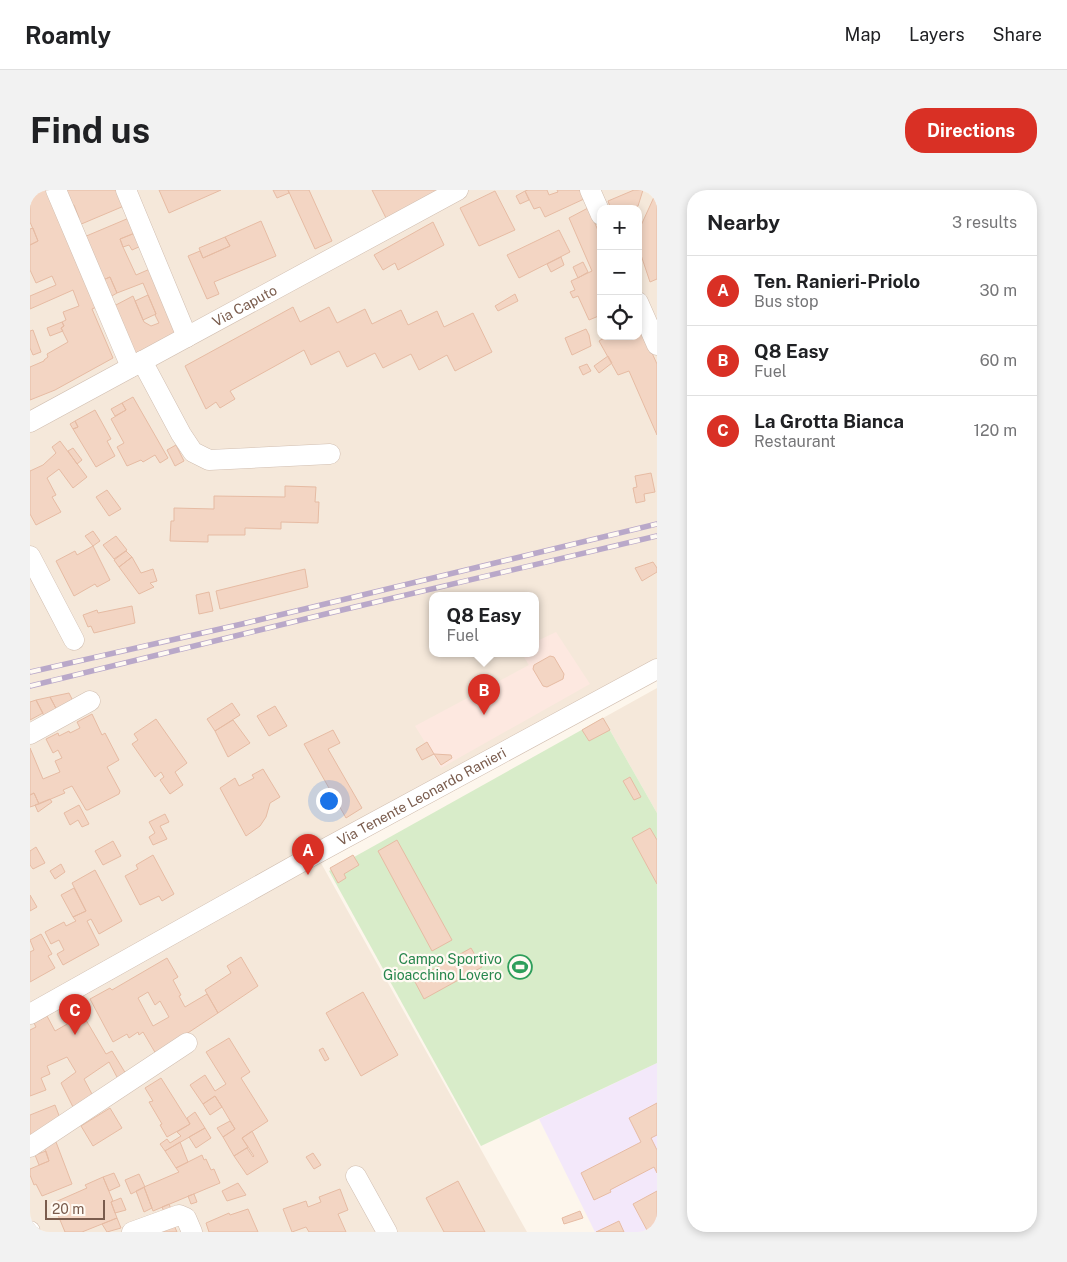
<!DOCTYPE html>
<html lang="en">
<head>
<meta charset="utf-8">
<style>
	body { margin:0; font-family:"Public Sans",sans-serif; background:#f2f2f2; color:#202124 }
	.controls { position:absolute; right:15px; top:15px; display:grid; overflow:hidden; border-radius:10px; box-shadow:0 2px 8px #0003 }
	.controls button { width:45px; height:45px; display:grid; place-items:center; padding:0; border:0; border-bottom:1px solid #e0e0e0; background:#fff; color:#202124; font:25px sans-serif }
	.scale { position:absolute; left:15px; bottom:12px; width:60px; box-sizing:border-box; padding-left:5px; border:2px solid #7a5c4d; border-top:0; font-size:14px; line-height:18px; white-space:nowrap; color:#7a5c4d; -webkit-text-stroke:4px #fffaf3; paint-order:stroke }
	.you { position:absolute; left:298px; top:610px; width:18px; height:18px; margin:-12px; border:4px solid #fff; border-radius:50%; background:#1a73e8; box-shadow:0 0 0 8px #1a73e833 }
	.badge { display:grid; place-items:center; width:32px; height:32px; border-radius:50%; background:#d93025; color:#fff; font-size:16px; font-weight:700 }
	.pin { position:absolute; translate:-50% -41px; filter:drop-shadow(0 1px 2px #0008) }
	.pin::after { content:''; position:absolute; top:26px; width:18px; height:15px; background:inherit; clip-path:polygon(0 0,100% 0,50% 100%) }
	.popup { position:absolute; left:399px; top:402px; width:110px; height:65px; box-sizing:border-box; display:grid; place-content:center; border-radius:10px; background:#fff; filter:drop-shadow(0 1px 4px #0005); font-size:16px; white-space:nowrap; color:#757577 }
	.popup b { font-size:19px; color:#202124 }
	.popup::after { content:''; position:absolute; left:50%; top:100%; margin-left:-10px; border:10px solid transparent; border-top-color:#fff }
	.list { margin:0; padding:0; list-style:none }
	h2 { display:flex; justify-content:space-between; align-items:center; height:65px; margin:0; padding:0 20px; font-size:21px }
	h2 small { font-size:16px; font-weight:400; color:#757577 }
	.list li { display:grid; grid-template-columns:32px 1fr auto; gap:15px; align-items:center; box-sizing:border-box; height:70px; padding:0 20px; border-top:1px solid #e0e0e0 }
	.list b { display:block; font-size:19px; white-space:nowrap }
	.list p { margin:0; font-size:16px; white-space:nowrap; color:#757577 }
	.list em { font-size:16px; font-style:normal; color:#757577 }
	.icon { flex:none; width:28px; height:28px; fill:none; stroke:currentColor; stroke-width:2; stroke-linecap:round; stroke-linejoin:round }
	.map { position:relative; flex:none; width:627px; height:1042px; overflow:hidden; border-radius:20px }
	header { display:flex; align-items:center; gap:30px; box-sizing:border-box; height:70px; padding:0 25px; background:#fff; border-bottom:1px solid #e0e0e0 }
	header strong { font-size:24px }
	nav { display:flex; gap:28px; margin-inline-start:auto; font-size:18px }
	.intro { display:flex; align-items:center; justify-content:space-between; box-sizing:border-box; height:120px; padding:0 30px }
	h1 { margin:0; font-size:35px }
	.button { padding:12px 22px; border-radius:20px; background:#d93025; color:#fff; font-size:18px; font-weight:700 }
	main { display:flex; gap:30px; padding:0 30px }
	aside { flex:1; background:#fff; border-radius:20px; box-shadow:0 2px 8px #0003 }
	.map>svg:first-child { display:block }
	.residential { fill:#f5e8da; fill-rule:evenodd }
	.commercial { fill:#fde8e0 }
	.education { fill:#f3e8fa }
	.green { fill:#d8ecc9 }
	.building { fill:#f3d5c3; stroke:#e6bba3; fill-rule:evenodd }
	.lines { fill:none; stroke-linecap:round; stroke-linejoin:round }
	.minor-casing { stroke:#d1beb0; stroke-width:21 }
	.minor { stroke:#fff; stroke-width:20 }
	.rail-casing { stroke:#b9a8c9; stroke-width:5.5 }
	.rail { stroke:#fffaf3; stroke-width:4; stroke-dasharray:11; stroke-linecap:butt }
	.labels { text-anchor:middle; stroke-width:4.5; stroke-linejoin:round; paint-order:stroke }
	.street-label { font-size:14px; fill:#7a5c4d; stroke:#fffaf3 }
	.leisure-label { font-size:14px; fill:#27864d; stroke:#fffaf3; text-anchor:end }
</style>
</head>
<body>
<header>
<strong>Roamly</strong>
<nav><a>Map</a><a>Layers</a><a>Share</a></nav>
</header>
<div class="intro"><h1>Find us</h1><a class="button">Directions</a></div>
<main>
<div class="map">
<svg width="627" height="1042" viewBox="0 0 627 1042">
	<rect width="100%" height="100%" fill="#fdf6ec"/>
	<path class="residential" d="M0,0H627V490L291,673L497,1042H0ZM571,19H608V146H571ZM403,406H505V464H403Z
		M627,498V623L573,528Z"/>
	<path class="commercial" d="M526,442L560,494L411,578L385,536L499,475L492,464H505V452Z"/>
	<path class="education" d="M627,873V1042H565L509,929Z"/>
	<path class="green" d="M573,528L627,623V873L451,956L299,681Z"/>
	<path class="building" d="M0,0H21L69,116L62,119L83,168L25,200L0,210V177L14,171V170L18,167L17,164L38,152L31,138L34,136L32,132L36,130L33,122L49,116L43,100L0,119V106L26,95L22,86L6,93L0,80V55L8,51L0,32Z
		M34,0H87L94,16L49,35L46,30L49,28L44,15L41,16Z
		M129,0H191L139,23Z
		M243,0H258L259,3L247,8Z
		M258,0H279L302,51L285,59Z
		M342,0H409L356,28Z
		M498,0H517L519,5L528,2L527,0H550L554,9L515,27L510,17L504,19L495,1Z
		M604,0H613L608,16L600,19H581L578,11Z
		M465,1L485,40L449,56L430,18Z
		M495,1L499,10L490,14L486,6Z
		M627,5V89L620,92L611,65L608,66V42L624,7Z
		M558,18L571,47V125L559,130L548,106L543,108L540,102L545,100L541,91L562,81L539,28Z
		M99,28L105,43L90,49L93,57L106,85L120,79L148,141L104,165L84,116L103,106L114,132L121,136L129,133L125,125L126,124L113,93L87,103L80,87L73,90L54,47Z
		M231,31L246,66L184,92L189,104L177,109L158,66L170,61L173,68L200,56L195,47Z
		M403,32L414,55L368,80L365,73L353,80L344,65Z
		M3,38L8,51L0,55V39Z
		M529,40L540,62L489,88L477,65Z
		M105,43L111,56L102,60L99,55L93,57L90,49Z
		M195,47L200,56L173,68L169,58Z
		M531,67L534,75L521,82L517,74Z
		M553,72L558,82L548,88L543,77Z
		M80,87L87,103L80,107L73,90Z
		M485,104L488,111L468,121L465,116Z
		M118,105L126,124L113,130L105,111Z
		M263,117L270,132L299,117L307,133L335,119L342,134L371,120L378,135L407,121L414,137L443,123L462,162L425,181L417,165L389,180L381,164L353,178L345,163L317,177L309,161L281,175L274,160L200,201L205,209L190,218L186,212L176,219L155,176Z
		M32,132L34,136L31,138L33,141L20,146L17,138Z
		M608,132L627,174V245L599,181L588,185L569,151L577,146H608Z
		M556,139L559,145L561,156L542,165L535,148Z
		M3,140L11,162L3,165L0,158V141Z
		M578,166L582,173L569,183L564,176Z
		M557,174L561,181L553,185L549,177Z
		M103,207L138,268L130,273L125,265L113,272L111,270L97,276L87,257L94,253L81,229L96,220L92,213Z
		M92,213L96,220L85,226L81,219Z
		M65,220L81,249L77,251L85,266L66,277L43,239L48,237L45,231Z
		M45,231L48,237L43,239L40,234Z
		M30,251L57,287L43,298L29,279L17,288L26,305L22,307L31,322L6,335L0,324V281L13,275L26,263L22,257Z
		M146,255L154,271L145,276L137,260Z
		M43,258L52,270L47,274L38,261Z
		M621,283L625,302L614,304L615,311L606,313L603,298L607,297L605,286Z
		M255,296L286,297L285,312H289L288,333L251,332V339L215,338V345H178V352L140,351L141,331H144V318L184,319V306L255,307Z
		M77,300L91,319L79,326L66,307Z
		M63,341L70,351L63,356L55,346Z
		M86,346L97,360L84,369L73,355Z
		M63,356L80,390L67,397L65,394L44,406L26,371L45,361L47,365Z
		M96,361L102,367L89,377L84,370Z
		M102,367L111,383L123,379L127,391L120,393L124,397L109,404L89,377Z
		M623,372L627,378V382L612,391L605,378Z
		M275,379L278,397L190,419L186,401Z
		M179,402L183,421L169,424L166,405Z
		M102,416L105,433L64,443L61,436L58,437L53,425L67,420L68,423Z
		M520,466L524,467L534,484L533,489L517,497L513,496L503,479L504,475Z
		M39,503L45,515L29,524L20,507Z
		M20,507L29,524L16,530L6,510Z
		M6,510L13,523L0,530V512Z
		M202,513L210,525L185,541L177,529Z
		M245,516L257,536L239,546L227,526Z
		M62,524L72,545L75,543L89,570L77,577L90,601L89,604L58,620H56L42,596L33,600L35,603L9,614L4,603L0,605V558L13,589L30,582L25,571L32,568L28,560L23,563L16,549L28,543L29,546L39,541L40,543L50,538L47,532Z
		M573,528L580,540L559,551L552,540Z
		M126,529L157,573L145,582L153,595L140,604L130,590L134,587L131,582L125,587L102,554L108,550L104,544Z
		M203,530L220,553L198,567L185,541Z
		M303,540L310,553L298,559L332,618L316,628L274,554Z
		M397,552L404,564L392,570L386,559Z
		M404,564L421,565L422,568L411,575Z
		M233,579L250,607L240,613L236,627L230,636L216,646L190,598L205,588L209,596L224,588L222,585Z
		M600,587L611,607L604,610L593,591Z
		M4,603L9,614L0,617V605Z
		M20,609L22,612L8,622L5,615Z
		M49,615L59,634L52,637L48,630L40,635L34,623Z
		M135,624L139,632L130,636L137,649L123,655L119,647L125,643L119,632Z
		M620,638L627,650V694L602,648Z
		M367,650L422,750L402,761L348,661Z
		M83,651L91,666L73,675L65,661Z
		M6,657L15,673L3,679L0,675V661Z
		M123,665L144,704L132,711L129,706L110,715L95,686L108,679L106,675Z
		M323,665L329,675L314,684L316,688L308,693L300,678Z
		M31,674L35,682L25,689L20,681Z
		M65,680L92,731L69,744L61,729L57,731L69,755L33,775L27,764L34,760L29,750L21,754L15,742L34,732L36,736L46,731L43,727L56,721L42,693Z
		M44,698L56,721L43,727L31,705Z
		M0,705L7,717L0,721Z
		M11,744L22,764L18,766L25,778L0,792V762L4,760L0,750Z
		M441,758L452,777L394,809L384,790Z
		M211,767L228,796L188,823L175,800L201,783L197,776Z
		M137,768L148,787L143,790L151,805L149,806L155,817L177,804L188,823L126,864L113,842L109,845L108,842L99,848L97,844L83,852L60,809L80,798L82,800ZM118,802L125,815L130,811L139,827L123,836L108,808Z
		M333,802L368,865L331,886L296,823Z
		M53,825L76,864L82,861L96,884L88,889L79,872L54,889L63,906L44,919L31,893L46,882L37,867L17,876L20,884L11,888L16,900L0,906V840L6,837L4,833L17,826L25,841Z
		M199,848L220,882L211,888L238,931L212,948L218,957L204,966L193,947L205,939L192,917L185,906L173,914L160,895L175,885L185,901L196,894L176,862Z
		M293,858L299,869L295,871L289,860Z
		M131,888L160,934L137,947L130,935L132,934L119,912L123,911L115,898Z
		M185,906L192,917L180,925L173,914Z
		M627,913V945L621,948L627,960V983L624,977L580,1000L581,1002L564,1010L551,983L611,952L599,928Z
		M25,915L30,928L0,948V925Z
		M80,918L92,938L63,956L51,936Z
		M165,922L175,938L135,961L130,954L137,949L140,953L151,946L147,942L160,934L157,928Z
		M200,931L205,939L193,947L187,938Z
		M175,938L181,948L166,958L159,947Z
		M222,941L238,972L217,985L204,966L217,958L223,967L224,966L212,948Z
		M26,952L42,994L12,1006L6,994L4,995L0,985V979L19,971L14,957Z
		M150,952L158,972L146,978L135,961Z
		M16,961L19,971L9,975L5,965Z
		M283,963L291,975L284,979L276,967Z
		M172,965L174,970L176,969L181,980L184,979L190,993L123,1021L114,997L149,982L146,978Z
		M84,983L90,996L79,1001L73,987Z
		M109,984L115,997L101,1004L95,990Z
		M73,987L83,1011L81,1012L87,1028L52,1042H35L23,1013L57,998L55,995Z
		M428,991L455,1042H414L396,1008Z
		M208,993L216,1005L197,1011L192,1001Z
		M114,997L122,1018L114,1022L106,1001Z
		M310,999L318,1020L308,1024L316,1042H279L276,1037L262,1042L253,1019L276,1011L278,1017L291,1012L289,1007Z
		M627,1001V1042H618L603,1014Z
		M164,1004L167,1012L161,1014L158,1006Z
		M91,1008L96,1020L85,1023L81,1012Z
		M139,1014L141,1019L134,1022L132,1017Z
		M218,1019L228,1042H179L176,1033L199,1023L200,1025Z
		M550,1021L553,1028L534,1034L532,1028Z
		M87,1028L91,1038L77,1042L72,1034Z
		M589,1031L594,1042H566Z
		M143,1033L147,1042H118Z"/>
	<g class="lines">
		<g class="minor-casing">
			<g id="minor">
				<path d="M26,0L101,177"/>
				<path d="M96,0L157,147"/>
				<path d="M560,0L571,25"/>
				<path d="M608,112L627,155"/>
				<path d="M112,171L151,244L163,262L179,270L300,264"/>
				<path id="s1" d="M0,232L428,0"/>
				<path d="M0,366L44,450"/>
				<path d="M0,544L60,511"/>
				<path id="s2" d="M0,824L280,667L627,479"/>
				<path d="M0,957L157,853"/>
				<path d="M326,986L357,1042"/>
				<path d="M0,1041V1042"/>
				<path d="M102,1042L149,1025L156,1028L162,1042"/>
			</g>
		</g>
		<use href="#minor" class="minor"/>
		<g class="rail-casing">
			<path id="rail" d="M0,482L212,434L627,334
				M0,496L312,420L627,346"/>
		</g>
		<use href="#rail" class="rail"/>
	</g>
	<defs>
		<g id="stadium-ring" transform="scale(1.25)"><circle r="9.5" fill="#fffaf3" stroke="#2e9e5b" stroke-width="1.5"/><path d="M0-5a6.5 5 0 1 0 0 10a6.5 5 0 1 0 0-10ZM-3.5-1.8h7v3.6h-7Z" fill="#2e9e5b"/></g>
	</defs>
	<g fill-rule="evenodd">
		<use href="#stadium-ring" x="490" y="777"/>
	</g>
	<g class="labels">
		<g class="street-label">
			<text dy="5" stroke="none"><textPath href="#s1" startOffset="244">Via Caputo</textPath></text>
			<text dy="5" stroke="none"><textPath href="#s2" startOffset="448">Via Tenente Leonardo Ranieri</textPath></text>
		</g>
		<g class="leisure-label">
			<text x="472" y="774">Campo Sportivo<tspan x="472" dy="16">Gioacchino Lovero</tspan></text>
		</g>
	</g>
</svg>
<div class="controls">
<button>+</button>
<button>−</button>
<button><svg class="icon" aria-label="locate" viewBox="0 0 24 24"><circle cx="12" cy="12" r="6"/><path d="M12 2v4M12 18v4M2 12h4M18 12h4"/></svg></button>
</div>
<div class="scale">20 m</div>
<div class="you"></div>
<div class="pin badge" style="left:278px;top:685px">A</div>
<div class="pin badge" style="left:454px;top:525px">B</div>
<div class="popup"><b>Q8 Easy</b>Fuel</div>
<div class="pin badge" style="left:45px;top:845px">C</div>
</div>
<aside>
<h2>Nearby<small>3 results</small></h2>
<ul class="list">
<li><span class="badge">A</span><div><b>Ten. Ranieri-Priolo</b><p>Bus stop</p></div><em>30 m</em></li>
<li><span class="badge">B</span><div><b>Q8 Easy</b><p>Fuel</p></div><em>60 m</em></li>
<li><span class="badge">C</span><div><b>La Grotta Bianca</b><p>Restaurant</p></div><em>120 m</em></li>
</ul>
</aside>
</main>
</body>
</html>
